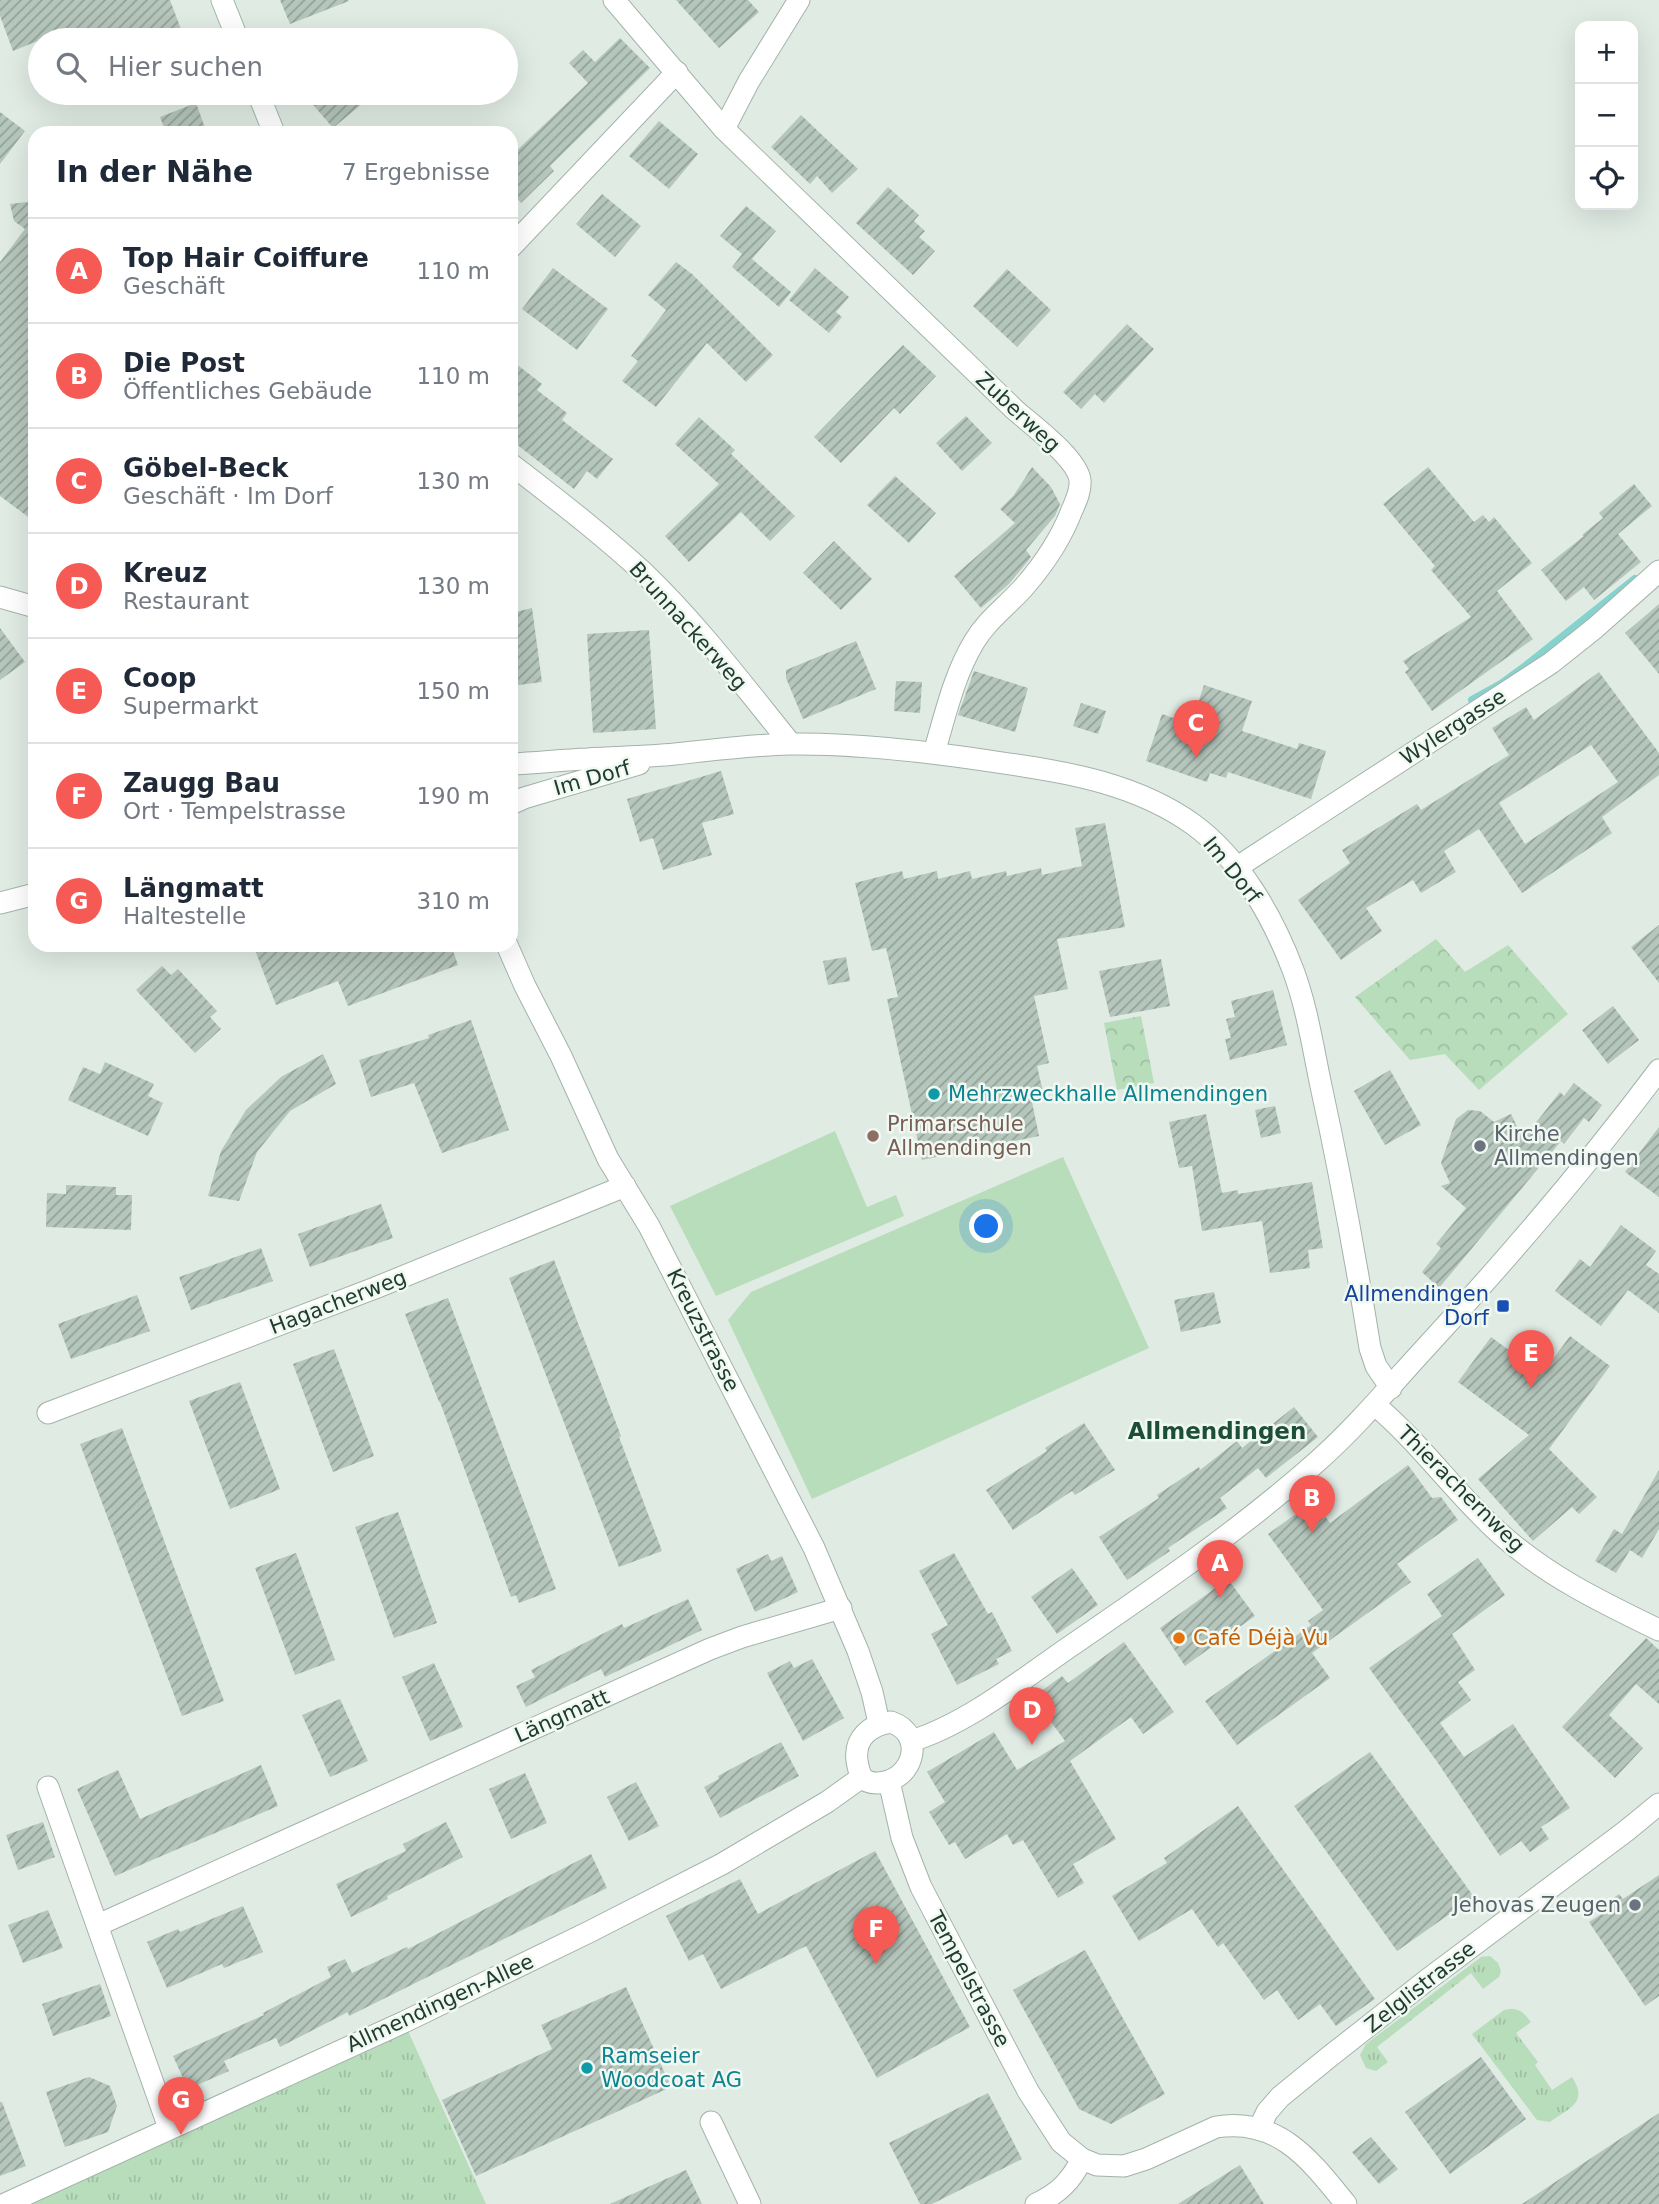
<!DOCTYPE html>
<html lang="de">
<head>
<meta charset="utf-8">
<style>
	body { margin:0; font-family:"DejaVu Sans",sans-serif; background:#f2f2f3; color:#1f2937 }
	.controls { position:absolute; right:21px; top:21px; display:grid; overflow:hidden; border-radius:14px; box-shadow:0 7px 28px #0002 }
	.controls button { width:63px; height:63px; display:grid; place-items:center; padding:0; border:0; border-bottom:2px solid #e0e1e3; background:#fff; color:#1f2937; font:35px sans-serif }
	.you { position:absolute; left:987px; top:1227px; width:24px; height:24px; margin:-18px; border:5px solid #fff; border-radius:50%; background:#1a73e8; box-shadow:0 0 0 10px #1a73e833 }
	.badge { display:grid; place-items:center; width:46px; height:46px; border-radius:50%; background:#f55a54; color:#fff; font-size:23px; font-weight:700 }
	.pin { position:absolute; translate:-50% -58px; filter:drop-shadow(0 2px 4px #0008) }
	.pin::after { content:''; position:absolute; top:37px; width:24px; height:21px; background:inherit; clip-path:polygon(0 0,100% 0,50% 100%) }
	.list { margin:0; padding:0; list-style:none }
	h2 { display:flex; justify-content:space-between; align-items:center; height:91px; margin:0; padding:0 28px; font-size:30px }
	h2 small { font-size:23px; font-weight:400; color:#747a83 }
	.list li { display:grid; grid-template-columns:46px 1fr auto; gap:21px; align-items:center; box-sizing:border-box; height:105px; padding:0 28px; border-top:2px solid #e0e1e3 }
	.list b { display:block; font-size:26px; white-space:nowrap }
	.list p { margin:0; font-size:23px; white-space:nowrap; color:#747a83 }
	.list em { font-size:23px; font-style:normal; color:#747a83 }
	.icon { flex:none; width:38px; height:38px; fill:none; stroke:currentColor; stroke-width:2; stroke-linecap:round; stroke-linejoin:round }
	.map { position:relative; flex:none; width:1659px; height:2204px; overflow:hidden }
	.search { position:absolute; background:#fff; box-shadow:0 7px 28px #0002; left:28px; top:28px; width:490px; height:77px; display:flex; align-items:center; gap:18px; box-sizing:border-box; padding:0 24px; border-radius:38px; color:#747a83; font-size:26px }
	.panel { position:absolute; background:#fff; box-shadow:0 7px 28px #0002; left:28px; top:126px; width:490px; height:826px; border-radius:21px }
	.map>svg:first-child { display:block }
	.grass { fill:url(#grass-tufts) }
	.forest { fill:url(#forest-crowns) }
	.pitch { fill:#b8ddba }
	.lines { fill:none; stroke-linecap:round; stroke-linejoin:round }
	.stream { stroke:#86d2ce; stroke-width:8 }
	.building { fill:url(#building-hatch); fill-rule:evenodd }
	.minor-casing { stroke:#a3b3aa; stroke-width:23 }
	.tertiary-casing { stroke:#a3b3aa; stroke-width:23 }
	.secondary-casing { stroke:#9eb7a9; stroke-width:23 }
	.minor { stroke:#fff; stroke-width:21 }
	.tertiary { stroke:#fff; stroke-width:21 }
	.secondary { stroke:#fff; stroke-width:21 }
	.culture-dot { fill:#0f9aa8; stroke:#f0f8f2; stroke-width:2.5 }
	.education-dot { fill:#8d6e63; stroke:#f0f8f2; stroke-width:2.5 }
	.worship-dot { fill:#6b7280; stroke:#f0f8f2; stroke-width:2.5 }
	.transit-dot { fill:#1a4fb4; stroke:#f0f8f2; stroke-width:2.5 }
	.food-dot { fill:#e8710a; stroke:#f0f8f2; stroke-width:2.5 }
	.labels { text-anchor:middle; stroke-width:5; stroke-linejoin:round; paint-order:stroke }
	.street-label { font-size:21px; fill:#203c2f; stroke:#f0f8f2 }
	.culture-label { font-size:21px; fill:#0d838f; stroke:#f0f8f2; text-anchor:start }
	.education-label { font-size:21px; fill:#785e54; stroke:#f0f8f2; text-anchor:start }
	.worship-label { font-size:21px; fill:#5b616d; stroke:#f0f8f2; text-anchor:start }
	.transit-label { font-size:21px; fill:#164399; stroke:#f0f8f2; text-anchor:end }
	.food-label { font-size:21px; fill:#c56008; stroke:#f0f8f2; text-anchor:start }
	.neighbourhood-label { font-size:23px; font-weight:bold; fill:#1c4e38; stroke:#f0f8f2 }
</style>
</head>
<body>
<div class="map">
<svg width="1659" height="2204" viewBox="0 0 1659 2204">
	<defs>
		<pattern id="grass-tufts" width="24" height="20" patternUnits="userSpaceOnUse" patternTransform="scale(1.75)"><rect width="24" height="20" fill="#b8ddba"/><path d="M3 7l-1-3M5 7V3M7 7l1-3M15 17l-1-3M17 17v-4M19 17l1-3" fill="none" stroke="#9ebfa0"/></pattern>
		<pattern id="forest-crowns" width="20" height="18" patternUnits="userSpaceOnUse" patternTransform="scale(1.75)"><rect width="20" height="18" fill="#b8ddba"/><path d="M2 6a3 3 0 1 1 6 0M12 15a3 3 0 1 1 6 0" fill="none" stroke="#9ebfa0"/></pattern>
		<pattern id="building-hatch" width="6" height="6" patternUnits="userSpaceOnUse" patternTransform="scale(1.75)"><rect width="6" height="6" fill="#b5c6bc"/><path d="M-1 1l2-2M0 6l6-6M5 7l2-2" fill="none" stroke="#93a299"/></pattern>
	</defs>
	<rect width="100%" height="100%" fill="#e0ebe4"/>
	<path class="grass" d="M1490,1956L1498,1963L1501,1971L1499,1977L1483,1989L1471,1973L1377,2047L1388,2062L1376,2071L1366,2068L1360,2055L1366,2044L1481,1957Z
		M1510,2009C1521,2009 1524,2013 1531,2022L1516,2033L1538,2062L1535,2065L1552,2090L1572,2077C1589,2103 1569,2108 1550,2122L1537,2120L1472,2034L1504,2010Z
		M404,2022L486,2204H5Z"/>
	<path class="forest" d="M1436,939L1465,972L1508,945L1568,1014L1479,1090L1445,1054L1410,1060L1355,997Z
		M1141,1016L1154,1083L1117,1090L1104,1023Z"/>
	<path class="pitch" d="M835,1131L867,1207L896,1195L904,1216L716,1296L670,1206Z
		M1063,1157L1149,1348L812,1499L728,1320L751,1292Z"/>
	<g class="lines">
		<path class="stream" d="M1472,700L1501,684L1527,665L1635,579"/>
	</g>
	<path class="building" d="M0,0H170L185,40H40L13,51L0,16Z
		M280,0H348L349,1L290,24Z
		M676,0H748L759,12L719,48Z
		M620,38L650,68L550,166L554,171L521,203L511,192V156L588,83L569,63L583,50L595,62Z
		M303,93H375L333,128Z
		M196,103L207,133H166L160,117Z
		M0,112L25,131L0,164Z
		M801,115L858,169L832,193L817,176L810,184L771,147Z
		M659,121L698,154L669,189L629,156Z
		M888,187L919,215L914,221L925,231L919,237L935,251L913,275L856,223Z
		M602,194L641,226L615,257L576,224Z
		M27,202L35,207V522L0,496V262L25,229L14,221L10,204Z
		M746,206L776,231L752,259L791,292L779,307L732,267L742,254L720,236Z
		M676,262L692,274L773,355L746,382L707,343L656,407L622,381L638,361L631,356L666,310L648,295Z
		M553,268L608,309L577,350L522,309Z
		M815,268L849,297L836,312L842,317L829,333L789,300Z
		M1007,269L1051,310L1017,347L973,306Z
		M1127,324L1154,349L1104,403L1095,394L1081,409L1063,392Z
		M903,345L936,376L900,414L894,408L841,463L814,437Z
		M511,360L542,384L537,390L567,413L562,420L613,459L597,479L587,471L574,489L511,440Z
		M966,416L992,443L962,471L936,443Z
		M699,417L735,450L731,454L795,516L770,541L741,512L689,562L665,536L719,484L675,444Z
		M1032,467L1051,487L1060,504L1055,516L1026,550L1031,557L1028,561L1009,584L981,608L954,576L1015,523L1000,509L1014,495Z
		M1428,467L1474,522L1483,515L1489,522L1494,517L1532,563L1497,591L1533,639L1432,711L1405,672L1409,669L1403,661L1471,617L1431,570L1435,566L1383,504Z
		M895,476L936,513L909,543L867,505Z
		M1634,484L1652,506L1618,534L1641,562L1594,600L1584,587L1566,601L1541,570L1584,536L1582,535L1603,518L1599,513Z
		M834,541L872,579L841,610L803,573Z
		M1659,604V674L1625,633Z
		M532,608L542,682L511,686V613Z
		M0,628L25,662L0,680Z
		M649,630L656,729L593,733L587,634Z
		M856,641L876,689L803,719L786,678V670Z
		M974,671L1028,688L1015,732L958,715Z
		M1599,672L1659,753V775L1602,817L1612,833L1522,893L1479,829L1444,851L1456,872L1421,893L1413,880L1366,908L1382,931L1341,960L1298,900L1350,863L1342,850L1417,804L1421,810L1509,755L1492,728L1526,707L1534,720ZM1591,745L1618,782L1525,844L1499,803Z
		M896,681L922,682L920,713L894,711Z
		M1204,685L1252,701L1242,731L1297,749L1299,743L1326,751L1311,799L1228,772L1226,778L1210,773L1207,782L1146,761L1162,714L1191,724Z
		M1081,703L1106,711L1098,734L1073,726Z
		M721,771L734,814L702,823L712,855L663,870L653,838L640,842L627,799Z
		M1105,823L1125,927L1057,939L1068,989L1034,996L1049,1063L1037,1066L1045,1100L1032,1102L1039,1136L922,1160L887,999L898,997L886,948L872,951L855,883L902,871L904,879L937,871L938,879L970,871L972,879L1006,871L1007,876L1041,868L1042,875L1082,866L1075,828Z
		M1659,925V983L1631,947Z
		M253,945H451L458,965L348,1006L338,981L276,1005Z
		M846,957L850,981L828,985L823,961Z
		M1161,959L1170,1006L1110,1017L1099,971Z
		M162,966L171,975L178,969L217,1011L210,1017L221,1029L195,1053L136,990Z
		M1273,990L1287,1045L1230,1060L1225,1039L1231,1038L1226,1019L1235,1017L1231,1001Z
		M1613,1006L1639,1040L1608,1064L1582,1030Z
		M471,1020L509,1130L442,1153L414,1083L371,1097L359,1060L429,1038L428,1035Z
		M323,1054L336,1084L290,1111L257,1152L239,1201L208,1196L221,1151L246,1110L281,1077Z
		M105,1062L154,1084L148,1096L163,1103L148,1136L68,1100L83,1067L100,1074Z
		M1390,1070L1421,1125L1385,1145L1354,1091Z
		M1574,1083L1602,1105L1589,1122L1584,1118L1564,1144L1561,1141L1439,1288L1422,1272L1441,1248L1436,1244L1466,1208L1441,1186L1450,1183L1441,1163L1456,1119L1468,1110L1480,1111L1494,1122L1511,1114L1523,1139L1560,1092L1564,1096Z
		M1275,1106L1281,1133L1261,1138L1255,1110Z
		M1206,1114L1222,1193L1238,1190V1194L1312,1182L1323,1248L1308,1250L1310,1268L1270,1273L1262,1221L1202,1231L1192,1166L1179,1168L1169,1122Z
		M1659,1127V1197L1625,1172Z
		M66,1185L116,1187V1195H132L131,1230L46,1227L47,1193L66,1194Z
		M381,1204L393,1238L310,1267L298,1234Z
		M1621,1225L1656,1251L1646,1265L1659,1274V1313L1628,1290L1601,1326L1555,1291L1580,1259L1590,1267Z
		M261,1248L273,1281L191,1310L179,1277Z
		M554,1260L621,1436L619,1437L662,1551L619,1567L509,1278Z
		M1214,1292L1221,1323L1181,1332L1174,1300Z
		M137,1295L150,1331L71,1359L58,1324Z
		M448,1298L556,1589L519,1603L516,1595L511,1597L440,1402H439L405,1314Z
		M1570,1336L1610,1366L1549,1449L1597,1497L1579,1514L1572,1507L1533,1541L1478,1479L1529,1435L1458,1382L1491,1337L1542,1374Z
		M334,1349L374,1456L333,1472L293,1364Z
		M240,1382L280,1489L230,1509L189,1401Z
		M1294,1407L1318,1437L1266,1478L1258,1468L1220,1498L1227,1508L1168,1548L1170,1551L1127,1580L1099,1537L1159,1498L1157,1495L1199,1467L1200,1470L1237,1441L1242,1448Z
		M1084,1423L1115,1470L1075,1495L1072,1491L1013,1530L986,1490L1047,1451L1045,1448Z
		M122,1428L224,1701L182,1716L80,1444Z
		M1408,1465L1432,1498L1441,1497L1458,1520L1397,1564L1411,1582L1312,1653L1330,1678L1237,1745L1205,1701L1311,1625L1308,1621L1323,1610L1268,1534L1314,1501L1330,1523Z
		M1659,1470V1529L1642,1558L1630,1550L1616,1573L1595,1561L1614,1529L1622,1534Z
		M398,1512L437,1623L394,1638L355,1527Z
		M296,1553L335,1660L295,1675L255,1568Z
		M954,1553L988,1614L992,1612L1012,1651L996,1659L999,1664L957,1685L931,1634L948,1625L919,1571Z
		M768,1554L771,1561L782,1556L798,1592L755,1612L736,1569Z
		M1478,1558L1505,1595L1452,1634L1475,1670L1458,1682L1471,1700L1440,1723L1464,1757L1513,1724L1570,1808L1541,1827L1549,1839L1530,1852L1521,1841L1500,1856L1438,1763L1369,1668L1442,1616L1427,1594Z
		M1072,1568L1098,1605L1057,1634L1031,1597Z
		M1228,1579L1255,1616L1185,1666L1160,1628Z
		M688,1599L702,1630L605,1677L601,1669L526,1707L516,1686L535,1677L531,1670L622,1624L624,1628Z
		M1646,1638L1659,1650V1704L1636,1684L1609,1715L1643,1748L1615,1778L1562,1727Z
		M1124,1642L1174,1712L1143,1734L1131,1717L1070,1761L1116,1839L1073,1864L1084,1883L1058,1898L1023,1840L1013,1845L1007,1834L965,1859L955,1842L949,1845L929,1812L945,1802L927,1772L994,1732L1017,1770L1065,1741L1033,1697L1062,1676L1068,1683Z
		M812,1659L844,1718L803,1741L767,1673L790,1661L794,1668Z
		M434,1663L463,1727L430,1741L402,1677Z
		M340,1699L368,1761L330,1777L302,1715Z
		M781,1742L799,1776L720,1818L704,1787L719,1779L718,1776Z
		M1370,1752L1474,1897L1397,1951L1294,1806Z
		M261,1765L278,1806L115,1876L77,1789L118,1770L140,1819Z
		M525,1773L547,1823L511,1839L489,1789Z
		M636,1782L659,1826L629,1841L607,1797Z
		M1238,1806L1375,1999L1336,2026L1320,2004L1298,2020L1277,1990L1264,2000L1223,1943L1218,1947L1192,1909L1139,1941L1112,1896L1167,1863L1164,1858Z
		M43,1822L55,1857L18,1870L6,1835Z
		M446,1822L463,1857L387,1896L388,1899L351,1917L336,1884L406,1851L403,1844Z
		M875,1851L970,2027L877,2078L806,1946L721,1989L703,1954L689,1961L666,1916L740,1879L758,1914Z
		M591,1854L607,1888L349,2016L348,2012L280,2047L276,2038L224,2061L229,2071L188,2089L173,2056L264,2015L263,2013L331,1977L327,1967L345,1959L352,1973L407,1947L408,1949Z
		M1659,1875V1996L1645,2006L1589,1922L1606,1911L1602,1906L1619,1894L1623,1899Z
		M243,1906L263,1952L224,1968L222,1964L167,1988L147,1942L178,1929L180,1932Z
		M48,1910L63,1948L23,1963L8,1925Z
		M1085,1950L1165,2094L1111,2124L1079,2109L1013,1990Z
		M100,1984L111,2016L53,2036L42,2004Z
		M626,1987L671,2087L476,2176L442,2100L552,2049L541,2025Z
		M1481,2057L1526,2119L1450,2174L1405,2112Z
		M89,2077L110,2086L117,2106L108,2132L65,2147L46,2092Z
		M988,2093L1022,2159L932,2204H920L889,2143Z
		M0,2102H2L26,2166L0,2176Z
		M1659,2113V2204H1522Z
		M1371,2137L1398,2169L1379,2184L1352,2152Z
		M1240,2165L1264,2204H1178Z
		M686,2170L702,2204H610Z"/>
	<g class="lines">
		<g class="minor-casing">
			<path id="minor" d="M614,0L724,129L1015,410C1032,425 1077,458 1080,480C1081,491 1076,501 1072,510C1061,539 1044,564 1024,587C1007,606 987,620 974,642C954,675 945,716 934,753
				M724,129L749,81L799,0
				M511,247L677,72
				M511,464C556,499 602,534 644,573C698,625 744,686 791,744
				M0,597L35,607
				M511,764C536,763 562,760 587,759C616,757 646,757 675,754C713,750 750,745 789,744C860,743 933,752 1003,763C1069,772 1139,785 1194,825C1240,859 1273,917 1293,970C1307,1007 1313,1048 1321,1086C1340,1173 1356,1261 1370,1348L1376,1366L1391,1388
				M511,804L524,798L639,764
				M1236,868L1551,663L1595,628L1659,571
				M1375,1405C1419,1442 1453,1490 1495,1529C1543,1574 1601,1602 1659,1630
				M48,1413L375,1288L625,1186
				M48,1787L169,2128
				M98,1925L710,1649L742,1637L841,1608
				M711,2122L750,2204
				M1259,2129L1267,2112L1280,2097L1329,2057L1427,1980L1626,1831L1659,1804
				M1036,2204C1059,2193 1071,2181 1082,2159"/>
		</g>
		<g class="tertiary-casing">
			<path id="tertiary" d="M507,945L525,986L561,1056L608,1159L649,1226L814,1548L858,1651L872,1692L879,1723
				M891,1722C928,1735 912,1783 877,1783C871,1783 865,1781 862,1777C859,1773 858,1766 857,1761C854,1738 870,1725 891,1722Z
				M911,1741C968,1724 1029,1674 1078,1641C1161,1584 1244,1527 1319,1460C1359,1424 1392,1384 1428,1345C1509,1257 1587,1166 1659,1070
				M889,1781L902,1838L921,1887L1028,2091L1061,2142L1082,2159L1097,2165L1124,2166L1146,2159L1216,2127C1279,2117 1311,2161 1346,2204
				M5,2204L404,2022L589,1932L722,1864L827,1802L862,1777"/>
		</g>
		<g class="secondary-casing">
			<path id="secondary" d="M222,0L238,40
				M258,93L274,133
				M0,903L35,894"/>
		</g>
		<use href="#minor" class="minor"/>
		<use href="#tertiary" class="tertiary"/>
		<use href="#secondary" class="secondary"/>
	</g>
	<g class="culture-dot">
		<circle cx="934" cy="1094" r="7"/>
		<circle cx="587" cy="2068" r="7"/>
	</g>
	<circle class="education-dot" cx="873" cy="1136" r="7"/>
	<g class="worship-dot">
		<circle cx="1480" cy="1146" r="7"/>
		<circle cx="1635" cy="1905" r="7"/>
	</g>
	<rect class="transit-dot" x="1496" y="1299" width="14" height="14" rx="3.5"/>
	<circle class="food-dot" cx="1179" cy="1638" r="7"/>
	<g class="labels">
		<g class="street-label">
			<text transform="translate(1018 412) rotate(43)" y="7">Zuberweg</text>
			<text transform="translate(688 626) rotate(48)" y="7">Brunnackerweg</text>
			<text transform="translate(1453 727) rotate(-33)" y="7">Wylergasse</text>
			<text transform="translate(592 778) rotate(-16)" y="7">Im Dorf</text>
			<text transform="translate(1232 870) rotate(51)" y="7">Im Dorf</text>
			<text transform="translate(338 1302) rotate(-21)" y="7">Hagacherweg</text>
			<text transform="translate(703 1330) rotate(63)" y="7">Kreuzstrasse</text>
			<text transform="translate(1461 1489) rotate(45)" y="7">Thierachernweg</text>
			<text transform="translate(562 1716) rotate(-24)" y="7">Längmatt</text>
			<text transform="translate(969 1979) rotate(62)" y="7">Tempelstrasse</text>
			<text transform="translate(1420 1987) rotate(-38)" y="7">Zelglistrasse</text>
			<text transform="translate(440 2003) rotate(-25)" y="7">Allmendingen-Allee</text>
		</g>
		<g class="culture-label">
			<text x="948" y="1101">Mehrzweckhalle Allmendingen</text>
			<text x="601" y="2063">Ramseier<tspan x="601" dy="24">Woodcoat AG</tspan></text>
		</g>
		<g class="education-label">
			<text x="887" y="1131">Primarschule<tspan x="887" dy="24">Allmendingen</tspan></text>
		</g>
		<g class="worship-label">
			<text x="1494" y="1141">Kirche<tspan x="1494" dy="24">Allmendingen</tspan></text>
			<text x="1621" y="1912" text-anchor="end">Jehovas Zeugen</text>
		</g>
		<g class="transit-label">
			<text x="1489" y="1301">Allmendingen<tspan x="1489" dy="24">Dorf</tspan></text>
		</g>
		<g class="food-label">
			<text x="1193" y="1645">Café Déjà Vu</text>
		</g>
		<g class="neighbourhood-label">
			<text x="1217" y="1439">Allmendingen</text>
		</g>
	</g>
</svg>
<div class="controls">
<button>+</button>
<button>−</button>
<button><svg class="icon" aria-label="locate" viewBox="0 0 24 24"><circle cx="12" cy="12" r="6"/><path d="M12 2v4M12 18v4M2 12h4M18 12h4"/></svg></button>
</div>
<div class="you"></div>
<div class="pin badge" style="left:1220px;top:1598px">A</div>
<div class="pin badge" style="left:1312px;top:1533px">B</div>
<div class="pin badge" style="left:1196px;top:758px">C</div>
<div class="pin badge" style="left:1032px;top:1745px">D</div>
<div class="pin badge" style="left:1531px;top:1388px">E</div>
<div class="pin badge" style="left:876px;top:1964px">F</div>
<div class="pin badge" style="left:181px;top:2135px">G</div>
<div class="search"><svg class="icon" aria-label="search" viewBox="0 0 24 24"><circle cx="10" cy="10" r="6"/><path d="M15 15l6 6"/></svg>Hier suchen</div>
<section class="panel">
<h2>In der Nähe<small>7 Ergebnisse</small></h2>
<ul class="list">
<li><span class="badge">A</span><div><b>Top Hair Coiffure</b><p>Geschäft</p></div><em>110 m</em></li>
<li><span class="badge">B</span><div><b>Die Post</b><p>Öffentliches Gebäude</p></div><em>110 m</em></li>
<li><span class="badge">C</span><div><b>Göbel-Beck</b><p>Geschäft · Im Dorf</p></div><em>130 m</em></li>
<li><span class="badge">D</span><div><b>Kreuz</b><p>Restaurant</p></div><em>130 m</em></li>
<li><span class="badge">E</span><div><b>Coop</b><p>Supermarkt</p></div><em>150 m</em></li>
<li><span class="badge">F</span><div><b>Zaugg Bau</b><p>Ort · Tempelstrasse</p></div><em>190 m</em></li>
<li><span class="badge">G</span><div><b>Längmatt</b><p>Haltestelle</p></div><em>310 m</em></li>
</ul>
</section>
</div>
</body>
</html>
